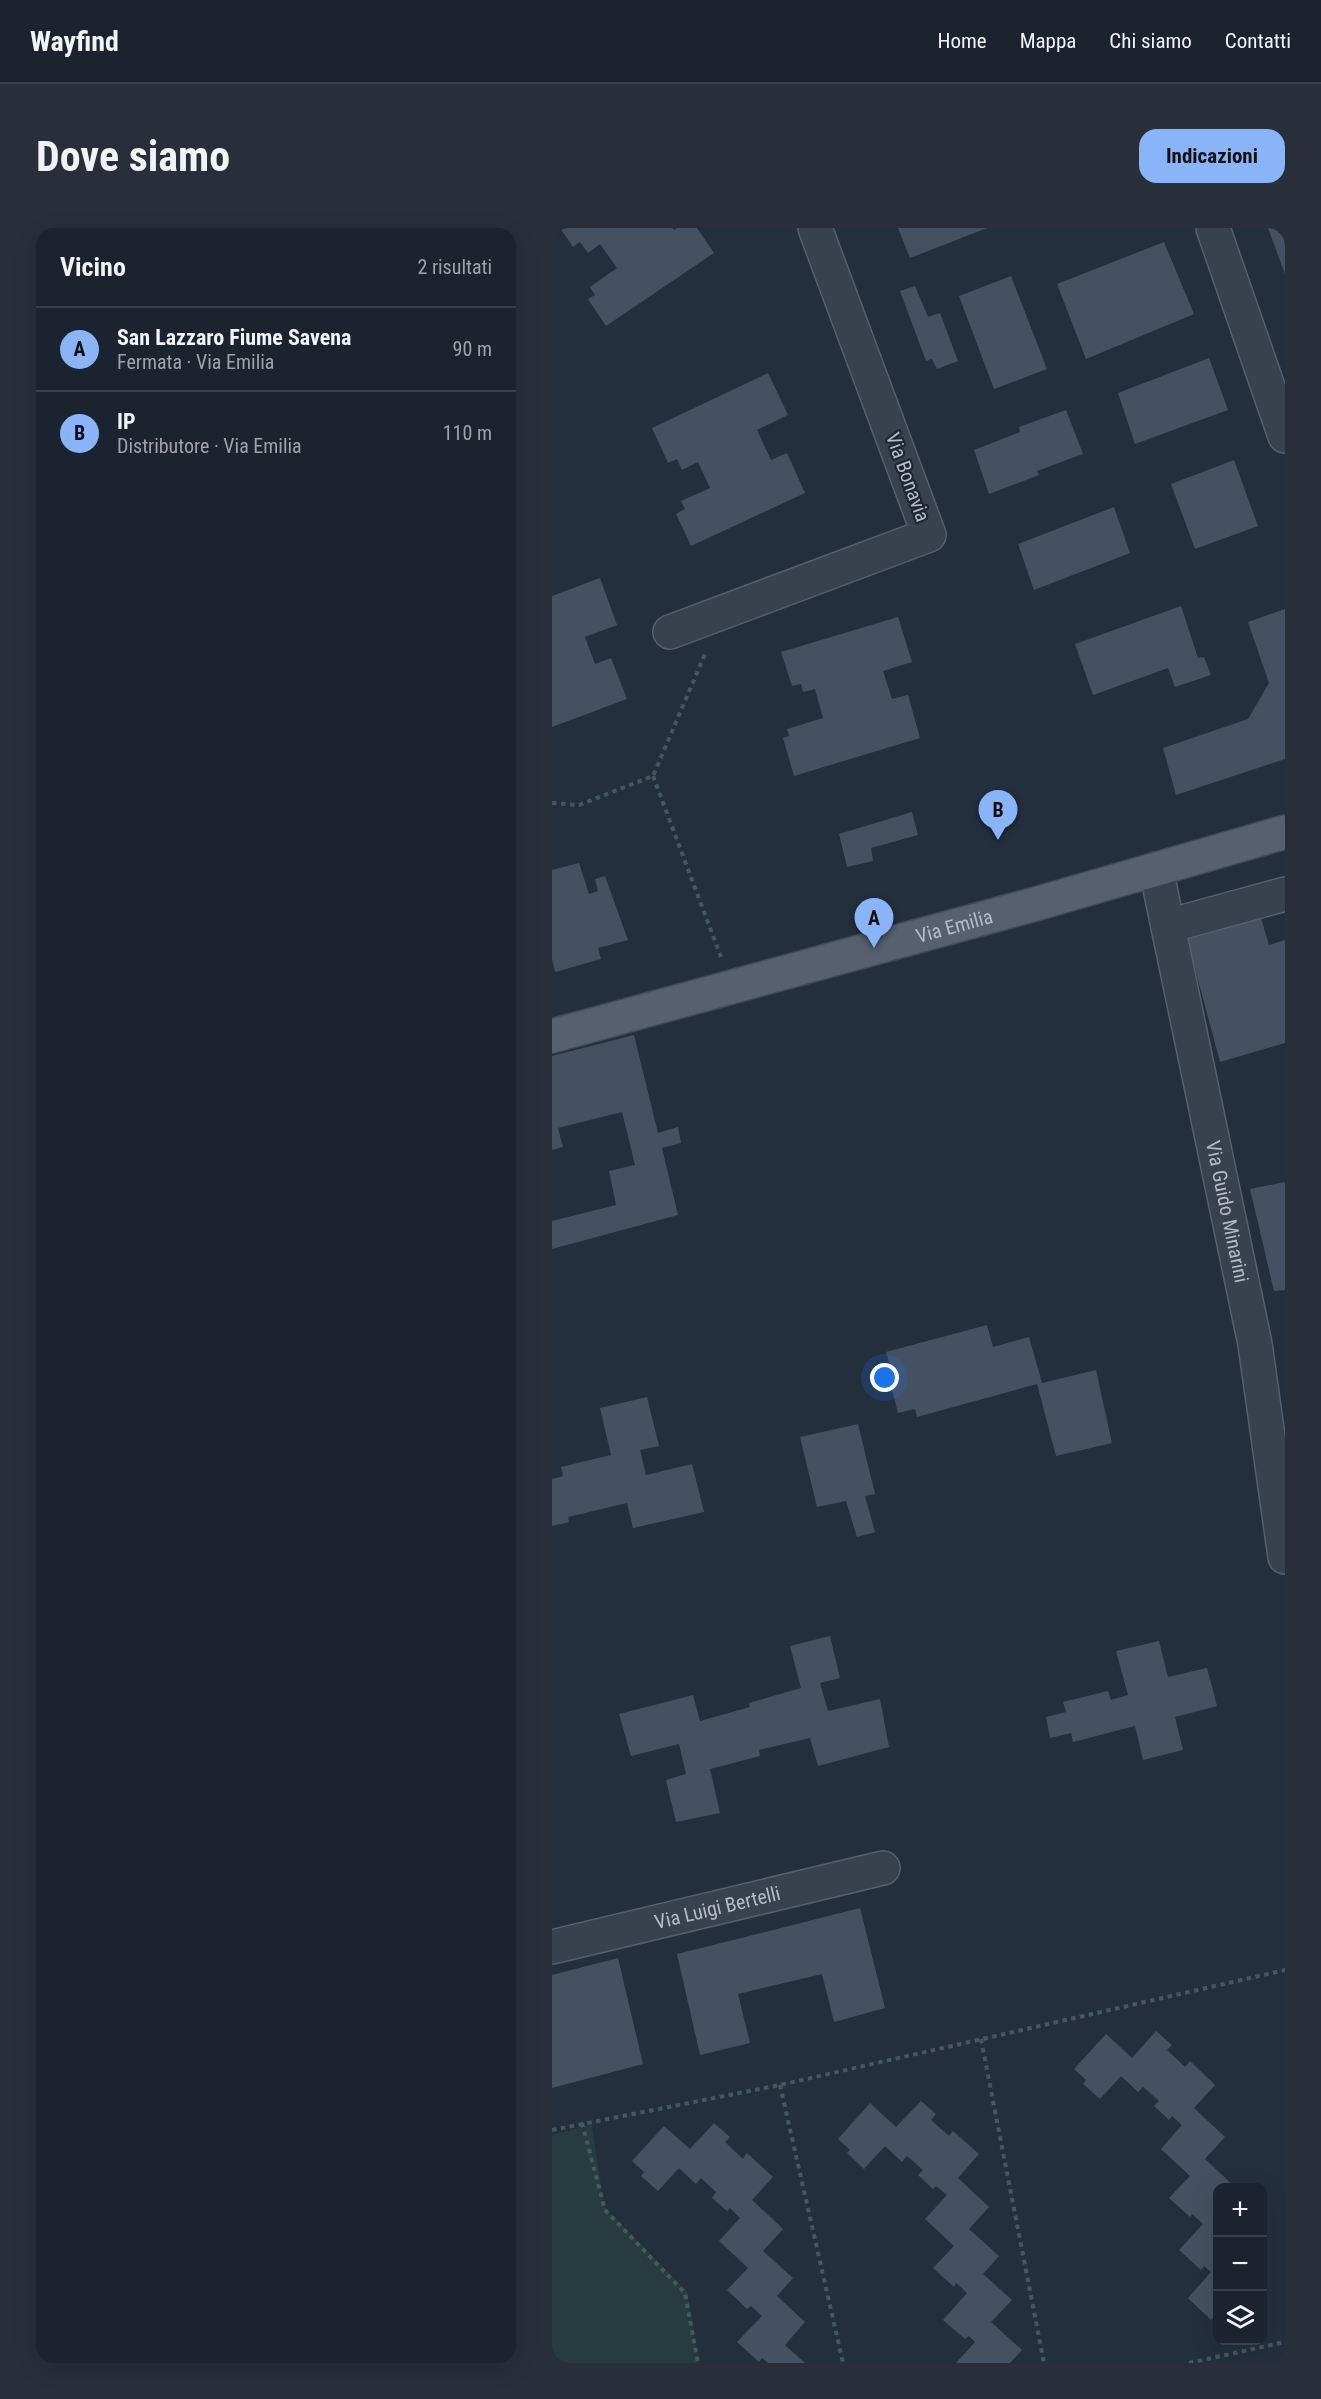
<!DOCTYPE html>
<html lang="it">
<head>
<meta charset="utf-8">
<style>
	body { margin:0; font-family:"Roboto Condensed",sans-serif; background:#282f3a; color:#f1f3f6 }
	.controls { position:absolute; right:18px; bottom:18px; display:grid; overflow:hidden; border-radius:12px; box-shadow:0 6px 24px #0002 }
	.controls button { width:54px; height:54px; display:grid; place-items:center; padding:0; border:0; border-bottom:2px solid #39404a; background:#1b232e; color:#f1f3f6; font:30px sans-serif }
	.you { position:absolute; left:333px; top:1150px; width:21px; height:21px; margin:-15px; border:4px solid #fff; border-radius:50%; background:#1a73e8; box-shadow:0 0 0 9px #1a73e833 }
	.badge { display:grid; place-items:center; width:39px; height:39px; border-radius:50%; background:#8ab4f8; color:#111; font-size:20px; font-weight:700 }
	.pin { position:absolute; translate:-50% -50px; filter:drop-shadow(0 2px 3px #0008) }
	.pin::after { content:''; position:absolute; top:32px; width:21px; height:18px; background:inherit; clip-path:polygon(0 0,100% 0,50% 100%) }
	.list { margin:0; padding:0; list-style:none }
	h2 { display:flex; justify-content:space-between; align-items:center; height:78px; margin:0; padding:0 24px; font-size:26px }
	h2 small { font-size:20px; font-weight:400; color:#a0a4aa }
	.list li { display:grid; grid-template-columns:39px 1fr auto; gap:18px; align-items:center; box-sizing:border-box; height:84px; padding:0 24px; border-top:2px solid #39404a }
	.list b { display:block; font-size:22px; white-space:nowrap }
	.list p { margin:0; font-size:20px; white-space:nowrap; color:#a0a4aa }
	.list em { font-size:20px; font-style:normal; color:#a0a4aa }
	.icon { flex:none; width:33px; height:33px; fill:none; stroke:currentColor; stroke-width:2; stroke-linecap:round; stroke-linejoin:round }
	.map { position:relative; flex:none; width:733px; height:2135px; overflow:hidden; border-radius:18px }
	header { display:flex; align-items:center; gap:36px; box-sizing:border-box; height:84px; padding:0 30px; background:#1b232e; border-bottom:2px solid #39404a }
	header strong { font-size:28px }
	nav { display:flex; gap:33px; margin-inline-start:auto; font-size:21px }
	.intro { display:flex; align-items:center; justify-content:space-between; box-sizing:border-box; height:144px; padding:0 36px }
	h1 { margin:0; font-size:42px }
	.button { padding:15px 27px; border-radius:18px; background:#8ab4f8; color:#111; font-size:21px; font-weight:700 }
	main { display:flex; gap:36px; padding:0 36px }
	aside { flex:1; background:#1b232e; border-radius:18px; box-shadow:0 6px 24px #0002 }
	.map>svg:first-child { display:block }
	.green { fill:#263c3f }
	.building { fill:#455162 }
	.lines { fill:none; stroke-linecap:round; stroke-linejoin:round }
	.minor-casing { stroke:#565f6c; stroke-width:36 }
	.tertiary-casing { stroke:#565f6c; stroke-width:36 }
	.primary-casing { stroke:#414a57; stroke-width:36 }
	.path { stroke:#44595c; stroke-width:4; stroke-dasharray:4.5 4.5; stroke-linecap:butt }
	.minor { stroke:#38414e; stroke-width:33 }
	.tertiary { stroke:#38414e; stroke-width:33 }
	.primary { stroke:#56606e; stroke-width:33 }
	.labels { text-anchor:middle; stroke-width:4.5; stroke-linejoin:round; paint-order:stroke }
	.street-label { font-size:20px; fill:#b4bcc9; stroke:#1d2633 }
</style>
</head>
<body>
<header>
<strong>Wayfind</strong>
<nav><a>Home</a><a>Mappa</a><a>Chi siamo</a><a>Contatti</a></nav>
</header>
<div class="intro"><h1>Dove siamo</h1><a class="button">Indicazioni</a></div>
<main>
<aside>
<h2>Vicino<small>2 risultati</small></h2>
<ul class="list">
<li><span class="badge">A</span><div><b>San Lazzaro Fiume Savena</b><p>Fermata · Via Emilia</p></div><em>90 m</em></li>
<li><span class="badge">B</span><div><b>IP</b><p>Distributore · Via Emilia</p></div><em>110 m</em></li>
</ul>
</aside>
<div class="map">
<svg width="733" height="2135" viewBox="0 0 733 2135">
	<rect width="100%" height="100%" fill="#242f3e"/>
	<path class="green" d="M40,1897L52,1979L135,2063L147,2135H0V1907Z"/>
	<path class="building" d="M8,0H120L122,2L125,0H145L162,25L54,98L36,71L43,67L38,59L65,40L48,16L36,25L28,14L21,19Z
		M346,0H435L358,30Z
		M716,0H733V46Z
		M612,14L642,86L534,131L505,56Z
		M459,48L495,141L442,161L407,68Z
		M363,58L376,89L388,85L406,133L385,141L380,131L374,133L348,63Z
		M657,130L676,182L583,216L566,165Z
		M216,145L236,187L205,202L219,232L235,225L253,265L139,318L124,286L133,281L129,273L158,260L146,234L130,242L125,231L116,235L100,200Z
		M514,182L531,226L485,243L487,247L437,266L422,222L468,204L467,199Z
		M682,232L706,298L643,321L619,256Z
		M562,279L578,325L482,362L466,316Z
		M48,350L65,397L33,409L43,436L59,430L75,471L0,499V368Z
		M629,378L646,430L652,429L659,447L623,459L616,440L541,467L523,416Z
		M733,381V531L624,567L611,520L696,491L717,455L696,394Z
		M346,389L360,434L331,443L340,471L356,467L368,510L242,548L231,510L237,508L235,501L271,490L263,461L251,464L249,456L240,458L229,424Z
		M360,584L366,607L319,620L321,633L295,639L287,606Z
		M27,635L37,666L46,663L43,651L53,648L76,712L46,720L49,731L3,744L0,731V642Z
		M707,683L717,717L733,712V815L668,834L633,703Z
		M82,807L106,905L126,899L129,915L110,920L126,987L0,1021V993L64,977L57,943L83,937L70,884L6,900L11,919L0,922V828Z
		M733,954V1062L722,1063L698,961Z
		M435,1097L441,1119L477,1109L490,1155L544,1142L560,1215L504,1228L485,1156L365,1189L363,1181L346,1185L336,1146L340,1145L334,1124Z
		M95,1169L107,1218L88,1222L94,1247L140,1236L152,1284L81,1300L75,1275L16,1289L17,1294L0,1298V1251L11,1248L9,1239L59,1227L48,1180Z
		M306,1196L323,1266L313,1268L323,1304L305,1309L294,1273L265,1279L248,1209Z
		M278,1408L288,1450L268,1455L276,1483L328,1471L337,1519L266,1538L258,1510L207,1522L208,1528L158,1541L168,1585L124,1594L114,1552L134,1546L127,1516L79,1528L67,1486L141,1467L148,1493L198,1479L197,1475L249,1460L238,1418Z
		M607,1413L616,1449L655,1440L665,1478L623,1489L631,1522L591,1532L583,1498L521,1514L519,1505L498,1510L494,1489L514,1484L511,1474L556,1463L559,1472L576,1467L564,1423Z
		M308,1680L333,1780L282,1794L270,1746L186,1766L198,1815L148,1827L125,1726Z
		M66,1730L91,1836L0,1860V1747Z
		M604,1803L620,1817L615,1822L633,1839L638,1833L663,1857L642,1880L673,1909L653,1931L684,1960H666V2089L663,2087L659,2092L636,2070L659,2044L652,2038L649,2042L627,2022L651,1996L640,1986L638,1989L617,1970L638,1948L609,1921L630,1897L620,1888L617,1892L602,1878L607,1873L591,1859L586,1864L569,1848L548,1871L531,1856L534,1852L522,1841L554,1806L580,1830Z
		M369,1873L384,1886L379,1892L397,1908L401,1903L427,1926L406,1950L437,1979L417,2001L447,2028L431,2046L460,2072L439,2094L470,2122L458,2135H404L423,2114L417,2108L413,2111L391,2092L415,2065L404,2055L402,2059L381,2040L402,2018L373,1991L395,1967L384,1958L381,1961L366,1947L371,1942L355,1928L350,1934L333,1918L312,1941L295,1925L298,1922L286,1911L318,1875L344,1899Z
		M162,1895L178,1909L173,1914L191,1931L195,1925L221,1949L200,1972L231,2001L211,2023L241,2050L225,2068L253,2094L233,2117L253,2135H216L210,2130L207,2134L185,2114L210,2088L199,2078L195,2081L175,2062L196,2040L167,2013L188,1990L178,1980L175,1983L160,1970L164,1964L149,1950L144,1956L127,1940L106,1963L89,1948L92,1944L80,1933L112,1898L138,1921Z"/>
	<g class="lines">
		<g class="minor-casing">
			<g id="minor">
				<path d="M118,404L377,307L263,0"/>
				<path id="s1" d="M604,641L703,1116L733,1329"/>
				<path d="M616,698L733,666"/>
				<path id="s2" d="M0,1719L331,1640"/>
			</g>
		</g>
		<g class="tertiary-casing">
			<path id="tertiary" d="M661,0L733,208"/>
		</g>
		<g class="primary-casing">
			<g id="primary">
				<path id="s3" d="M0,808L487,675L733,604"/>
			</g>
		</g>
		<path class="path" d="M101,548L169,729
			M0,575L27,577L101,548L153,426
			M429,1811L492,2135
			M228,1857L291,2135
			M30,1895L53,1982L133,2065L146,2135
			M0,1902L228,1857L733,1742
			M637,2135L733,2114"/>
		<use href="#minor" class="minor"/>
		<use href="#tertiary" class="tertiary"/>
		<use href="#primary" class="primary"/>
	</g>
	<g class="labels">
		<g class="street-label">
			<text transform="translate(356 249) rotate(70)" y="7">Via Bonavia</text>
			<text dy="7" stroke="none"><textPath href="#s3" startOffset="417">Via Emilia</textPath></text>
			<text dy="7" stroke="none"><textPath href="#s1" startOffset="350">Via Guido Minarini</textPath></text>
			<text dy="7" stroke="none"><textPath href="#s2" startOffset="170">Via Luigi Bertelli</textPath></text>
		</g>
	</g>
</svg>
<div class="controls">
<button>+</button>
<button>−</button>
<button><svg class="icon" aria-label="layers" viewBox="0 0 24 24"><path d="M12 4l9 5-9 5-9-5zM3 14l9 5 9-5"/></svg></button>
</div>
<div class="you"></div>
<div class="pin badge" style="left:322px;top:720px">A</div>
<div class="pin badge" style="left:446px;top:612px">B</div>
</div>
</main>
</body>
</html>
